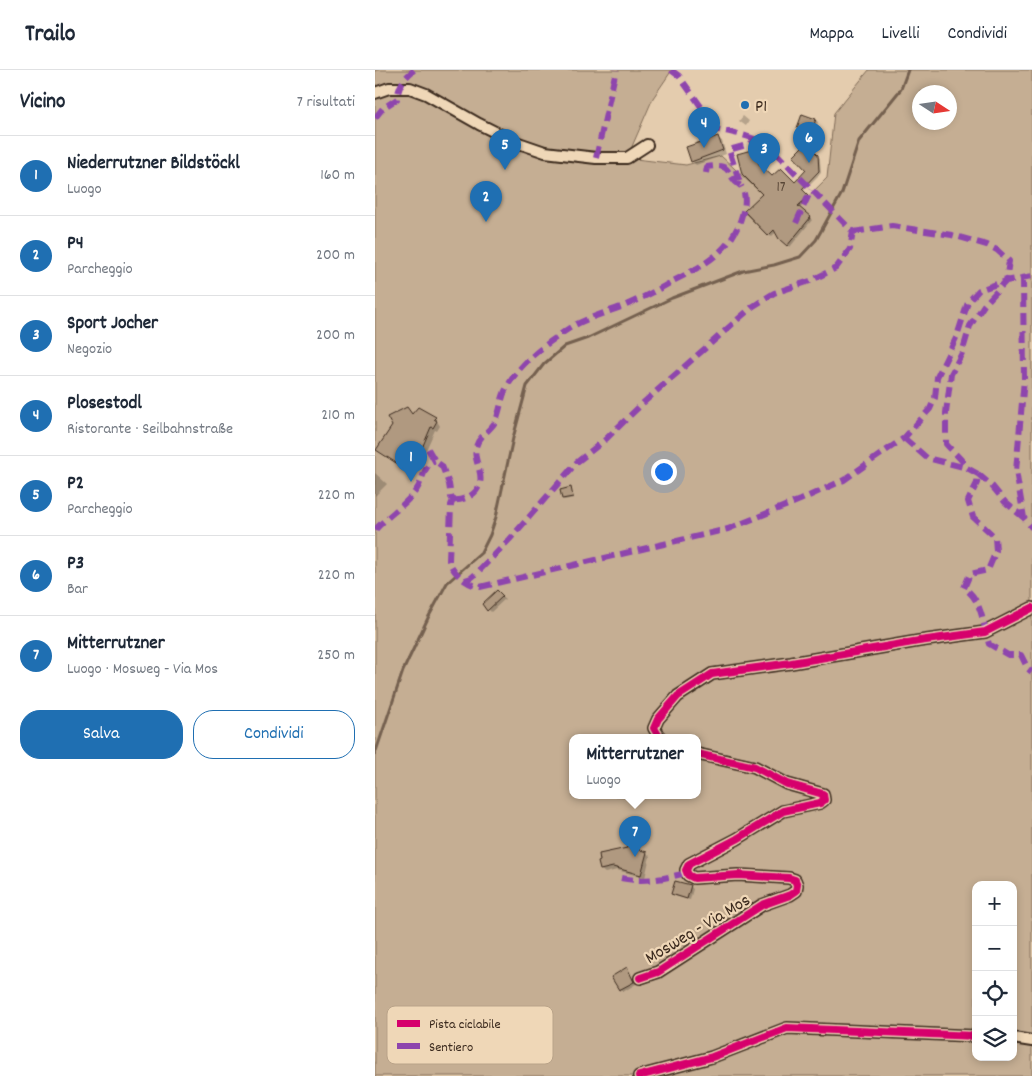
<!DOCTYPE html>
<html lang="it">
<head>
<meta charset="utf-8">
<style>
	body { margin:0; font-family:Dekko,sans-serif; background:#f2f2f3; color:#1f2937 }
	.controls { position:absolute; right:15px; bottom:15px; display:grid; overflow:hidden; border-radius:10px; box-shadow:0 2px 8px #0003 }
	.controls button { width:45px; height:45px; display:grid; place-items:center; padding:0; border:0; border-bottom:1px solid #e0e1e3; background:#fff; color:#1f2937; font:25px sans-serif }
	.compass { position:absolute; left:537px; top:15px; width:45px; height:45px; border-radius:50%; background:#fff; box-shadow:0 2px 8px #0003; rotate:102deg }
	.you { position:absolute; left:288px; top:401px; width:18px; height:18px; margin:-12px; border:4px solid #fff; border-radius:50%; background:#1a73e8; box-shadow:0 0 0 8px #1a73e833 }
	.badge { display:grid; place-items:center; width:32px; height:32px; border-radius:50%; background:#1f6fb2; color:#fff; font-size:16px; font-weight:700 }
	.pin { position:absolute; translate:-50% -41px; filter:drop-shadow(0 1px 2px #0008) }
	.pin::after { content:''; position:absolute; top:26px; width:18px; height:15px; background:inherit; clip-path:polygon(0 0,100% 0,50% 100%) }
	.popup { position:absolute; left:194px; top:664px; width:132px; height:65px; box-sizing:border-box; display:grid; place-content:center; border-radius:10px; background:#fff; filter:drop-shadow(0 1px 4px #0005); font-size:16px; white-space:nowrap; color:#747a83 }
	.popup b { font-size:19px; color:#1f2937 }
	.popup::after { content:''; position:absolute; left:50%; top:100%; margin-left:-10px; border:10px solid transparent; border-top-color:#fff }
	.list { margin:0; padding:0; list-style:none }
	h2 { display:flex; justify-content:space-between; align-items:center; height:65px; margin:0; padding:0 20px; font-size:21px }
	h2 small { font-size:16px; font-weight:400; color:#747a83 }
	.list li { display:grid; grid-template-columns:32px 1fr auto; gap:15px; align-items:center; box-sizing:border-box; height:80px; padding:0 20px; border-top:1px solid #e0e1e3 }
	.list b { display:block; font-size:19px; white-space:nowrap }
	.list p { margin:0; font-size:16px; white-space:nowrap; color:#747a83 }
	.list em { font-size:16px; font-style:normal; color:#747a83 }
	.actions { display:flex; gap:10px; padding:15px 20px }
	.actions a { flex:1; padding:11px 0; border:1px solid #1f6fb2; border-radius:20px; text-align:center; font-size:18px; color:#1f6fb2 }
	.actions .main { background:#1f6fb2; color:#fff }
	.icon { flex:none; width:28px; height:28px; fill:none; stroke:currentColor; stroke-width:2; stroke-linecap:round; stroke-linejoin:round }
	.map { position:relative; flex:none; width:657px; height:1006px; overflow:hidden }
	header { display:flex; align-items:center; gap:30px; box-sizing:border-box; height:70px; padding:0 25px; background:#fff; border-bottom:1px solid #e0e1e3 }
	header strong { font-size:24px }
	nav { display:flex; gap:28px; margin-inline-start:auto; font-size:18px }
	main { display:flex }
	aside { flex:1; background:#fff }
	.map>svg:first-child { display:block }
	.green { fill:#c5ae93; stroke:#806c58; fill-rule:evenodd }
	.shadow { fill:#0003 }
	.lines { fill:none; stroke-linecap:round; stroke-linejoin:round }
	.stream { stroke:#74614f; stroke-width:3 }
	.building { fill:#b09980; stroke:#3b2a1e }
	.minor-casing { stroke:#3b2a1e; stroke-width:14 }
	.minor { stroke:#efd7b7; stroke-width:10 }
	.quiet { stroke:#8e44ad; stroke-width:6; stroke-dasharray:12 6; stroke-linecap:butt }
	.cycleway-casing { stroke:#efd7b7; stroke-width:11 }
	.cycleway { stroke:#d6006c; stroke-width:8 }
	.poi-dot { fill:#1f6fb2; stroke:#efd7b7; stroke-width:2 }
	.labels { text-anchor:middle; stroke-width:4.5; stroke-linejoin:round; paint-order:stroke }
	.number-label { font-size:15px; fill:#584636 }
	.poi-label { font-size:18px; fill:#3b2a1e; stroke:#efd7b7; text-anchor:start }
	.street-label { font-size:18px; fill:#3b2a1e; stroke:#efd7b7 }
	.key { fill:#efd7b7; stroke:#b9a389; stroke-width:1 }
	.key-label { font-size:14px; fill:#3b2a1e }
</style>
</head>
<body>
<header>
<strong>Trailo</strong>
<nav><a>Mappa</a><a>Livelli</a><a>Condividi</a></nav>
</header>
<main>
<aside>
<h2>Vicino<small>7 risultati</small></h2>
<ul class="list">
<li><span class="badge">1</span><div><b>Niederrutzner Bildstöckl</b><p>Luogo</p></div><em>160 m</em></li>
<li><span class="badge">2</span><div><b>P4</b><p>Parcheggio</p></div><em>200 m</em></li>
<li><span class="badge">3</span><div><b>Sport Jocher</b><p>Negozio</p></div><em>200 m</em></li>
<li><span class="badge">4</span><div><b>Plosestodl</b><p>Ristorante · Seilbahnstraße</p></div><em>210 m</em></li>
<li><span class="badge">5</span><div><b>P2</b><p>Parcheggio</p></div><em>220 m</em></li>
<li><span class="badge">6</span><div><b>P3</b><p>Bar</p></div><em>220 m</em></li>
<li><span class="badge">7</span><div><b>Mitterrutzner</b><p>Luogo · Mosweg - Via Mos</p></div><em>250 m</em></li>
</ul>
<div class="actions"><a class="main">Salva</a><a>Condividi</a></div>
</aside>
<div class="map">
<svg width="657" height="1006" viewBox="0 0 657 1006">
	<rect width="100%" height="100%" fill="#e4ccae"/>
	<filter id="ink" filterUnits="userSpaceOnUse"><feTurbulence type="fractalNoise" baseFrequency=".02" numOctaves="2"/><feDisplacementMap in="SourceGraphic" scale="10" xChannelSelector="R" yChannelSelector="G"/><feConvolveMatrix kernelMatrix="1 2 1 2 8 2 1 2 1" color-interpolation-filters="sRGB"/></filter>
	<g filter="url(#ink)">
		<path class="green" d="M0,0H297L278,28L252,88L311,95L346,86L387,124L369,142L393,166L452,108L459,43L494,0H657V1006H0ZM544,22H574V52H544ZM198,668H322V726H198ZM601,815H638V987H601Z"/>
		<path class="shadow" d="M368,46L374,51L371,56L364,51Z
			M441,50L443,52L439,65L426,61L423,58Z
			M342,67L347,71L351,84L321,95L317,91Z
			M431,75L445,88L446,103L428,121L435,128L424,139L437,150L415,177L407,171L401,162L396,167L371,141L389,124L380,80L386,97L397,108L420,113L433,100Z
			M32,338L38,345L43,339L60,348L65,356L62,361L60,360L51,380L47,378L34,401L7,383Z
			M0,403L12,414L0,426Z
			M196,419L199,428L189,430L188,429Z
			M122,522L130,529L116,542L109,534Z
			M272,783L275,786L270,808L242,800L230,803L226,800Z
			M316,817L318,819L315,830L300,826L297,824Z
			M252,899L261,914L248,922L238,907Z"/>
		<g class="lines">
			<path class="stream" d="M0,684L28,601L53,548L72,513L106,483L115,465L121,447L138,368L152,316L169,294L190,276L213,268L297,228L368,201L399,195L425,187L441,170L467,123L484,71L526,19L533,0"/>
		</g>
		<path class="building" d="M427,44L441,49L436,63L422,58Z
			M343,66L348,80L316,92L311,77Z
			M431,73L443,85L444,101L427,119L434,126L423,136L436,147L412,176L404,169L399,160L393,166L369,141L387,124L367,104L362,84L380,79L384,94L397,106L406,98L420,112L431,100L418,86Z
			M32,337L37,344L43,337L61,347L59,349L62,351L58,358L56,357L47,378L43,375L29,398L1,380L17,356L12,347Z
			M196,417L198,427L187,429L185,420Z
			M122,520L128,526L112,541L107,534Z
			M252,776L272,782L266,805L238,797L225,800L223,792L225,791L224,784L252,778Z
			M300,811L316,815L312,829L296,824Z
			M252,897L259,912L244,920L236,907Z"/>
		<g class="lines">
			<g class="minor-casing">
				<path id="minor" d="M0,23L14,18H35L51,24L104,54L138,71L170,82L221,88H252L272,75
					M286,668L283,665L279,658L283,649L303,626L337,604L416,593L544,571L610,562L657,538
					M265,908L283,902L387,835L415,825L421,821L422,815L420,810L414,808L363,805L319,808L313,805L311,800L314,794L362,769L408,741L445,733L449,730L448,724L412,714L380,697L322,684
					M638,968L657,971
					M264,1006L337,987L412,958L601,966"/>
			</g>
			<use href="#minor" class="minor"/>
			<path class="quiet" d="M296,0L304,6L327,38L328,54C337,60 345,60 355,62C369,65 382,69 394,76L478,162
				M0,48L8,38L22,29C24,15 28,9 39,0
				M221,88L241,0
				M331,103L332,97C360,92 349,106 366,116L354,80L385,71
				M421,153L436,120
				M478,162L517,156L577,165L612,175L622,180L634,191L631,211L609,235L595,256L587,283L576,304L571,343V374C578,382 587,389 592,398
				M648,207L649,309L641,401L649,448
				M529,368L552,388L592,398L603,404L602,413L593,431L598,447L620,467L621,481L613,500L595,504L589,518C607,529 608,555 614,574L633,585H646L653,599L657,602
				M53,379L60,391L67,396L74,414L76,427L78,430L76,435L74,491C79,504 91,514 105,517L353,459L425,430L469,410L529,368L555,339L560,328L562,307L582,266L593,232L604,220L631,211L657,206
				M603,404L617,416L630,432L649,448L657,458
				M78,430C86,431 96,427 101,421C113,406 97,392 101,377C104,365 117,360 121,350C125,341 126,330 130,321C140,300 160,282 179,269C185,265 191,260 198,256C215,247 233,242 251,235C267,228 283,220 298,211C328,196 357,181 367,145C370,135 372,127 366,116
				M0,460C13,445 31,435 42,419C48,410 49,394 60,391
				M90,510L96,508L102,503L135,469L202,392L231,369L268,333L377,237L399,223L435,211L461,198L475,179L478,162
				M246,808C270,813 289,808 312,803"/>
			<g class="cycleway-casing">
				<path id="cycleway" d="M286,668L283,665L279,658L283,649L303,626L337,604L416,593L544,571L610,562L657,538
					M265,908L283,902L387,835L415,825L421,821L422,815L420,810L414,808L363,805L319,808L313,805L311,800L314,794L362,769L408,741L445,733L449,730L448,724L412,714L380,697L322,684
					M264,1006L337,987L412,958L601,966"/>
			</g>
			<use href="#cycleway" class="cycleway"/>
		</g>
	</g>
	<circle class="poi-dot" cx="370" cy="35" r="5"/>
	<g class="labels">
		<g class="number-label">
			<text x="406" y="121">17</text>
		</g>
		<g class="poi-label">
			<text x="380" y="41">P1</text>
		</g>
		<g class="street-label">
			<text transform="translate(322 858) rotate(-31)" y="6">Mosweg - Via Mos</text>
		</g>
	</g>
	<rect x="12" y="936" width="166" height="58" rx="8" class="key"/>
	<rect x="22" y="950" width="23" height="7" fill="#d6006c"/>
	<rect x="22" y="973" width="23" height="6" fill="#8e44ad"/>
	<g class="key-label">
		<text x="54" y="958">Pista ciclabile</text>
		<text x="54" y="981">Sentiero</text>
	</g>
</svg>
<div class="controls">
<button>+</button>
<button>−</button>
<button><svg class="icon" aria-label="locate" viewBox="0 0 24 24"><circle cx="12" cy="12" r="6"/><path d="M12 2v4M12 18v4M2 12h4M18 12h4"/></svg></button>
<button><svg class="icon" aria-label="layers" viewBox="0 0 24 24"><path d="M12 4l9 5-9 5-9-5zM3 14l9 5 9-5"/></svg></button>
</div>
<svg class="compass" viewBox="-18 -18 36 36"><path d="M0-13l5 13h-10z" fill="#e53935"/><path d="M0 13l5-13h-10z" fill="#747a83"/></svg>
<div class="you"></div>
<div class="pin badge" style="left:36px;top:412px">1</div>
<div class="pin badge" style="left:111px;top:152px">2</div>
<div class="pin badge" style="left:389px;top:104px">3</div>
<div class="pin badge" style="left:329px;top:78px">4</div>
<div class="pin badge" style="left:130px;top:100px">5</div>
<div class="pin badge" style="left:434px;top:93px">6</div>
<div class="pin badge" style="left:260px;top:787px">7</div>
<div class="popup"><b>Mitterrutzner</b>Luogo</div>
</div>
</main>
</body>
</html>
